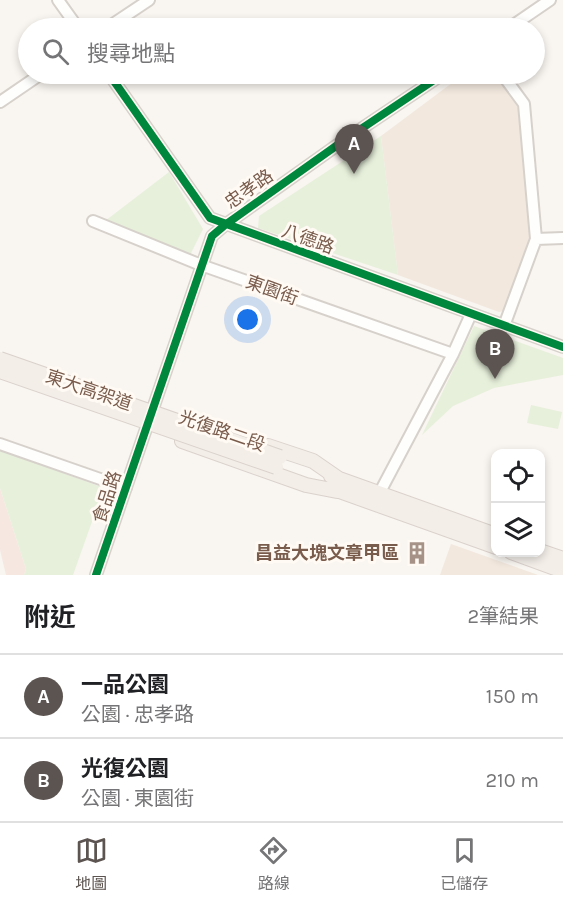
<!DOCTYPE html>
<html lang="zh-TW">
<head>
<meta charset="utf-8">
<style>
	body { margin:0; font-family:Karla,"Noto Sans TC",sans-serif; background:#f2f2f2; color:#202124 }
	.controls { position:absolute; right:18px; bottom:18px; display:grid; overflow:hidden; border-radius:12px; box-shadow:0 3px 9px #0003 }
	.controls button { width:54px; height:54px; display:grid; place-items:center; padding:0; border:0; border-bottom:2px solid #e0e0e0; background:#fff; color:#202124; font:30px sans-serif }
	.you { position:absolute; left:248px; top:320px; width:21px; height:21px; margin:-15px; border:4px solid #fff; border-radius:50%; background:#1a73e8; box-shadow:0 0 0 9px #1a73e833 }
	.badge { display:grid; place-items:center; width:39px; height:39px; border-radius:50%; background:#5c5450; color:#fff; font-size:20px; font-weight:700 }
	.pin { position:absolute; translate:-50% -50px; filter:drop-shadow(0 2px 3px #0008) }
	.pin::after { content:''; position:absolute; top:32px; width:21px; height:18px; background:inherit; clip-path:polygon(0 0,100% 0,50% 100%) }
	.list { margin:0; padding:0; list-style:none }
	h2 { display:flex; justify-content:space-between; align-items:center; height:78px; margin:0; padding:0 24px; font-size:26px }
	h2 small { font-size:20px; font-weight:400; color:#757577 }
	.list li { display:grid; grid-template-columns:39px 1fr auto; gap:18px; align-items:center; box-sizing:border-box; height:84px; padding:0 24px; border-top:2px solid #e0e0e0 }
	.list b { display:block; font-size:22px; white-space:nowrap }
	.list p { margin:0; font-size:20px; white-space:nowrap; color:#757577 }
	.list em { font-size:20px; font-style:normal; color:#757577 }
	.icon { flex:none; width:33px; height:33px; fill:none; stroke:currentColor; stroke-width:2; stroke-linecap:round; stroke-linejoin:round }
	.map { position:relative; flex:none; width:563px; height:575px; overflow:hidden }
	.search { position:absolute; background:#fff; box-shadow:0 3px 9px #0003; left:18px; right:18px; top:18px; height:66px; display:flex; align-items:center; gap:15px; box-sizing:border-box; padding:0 21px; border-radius:33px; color:#757577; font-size:22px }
	.sheet { height:246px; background:#fff }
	nav { display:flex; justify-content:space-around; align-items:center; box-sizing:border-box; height:84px; border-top:2px solid #e0e0e0; background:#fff; font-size:16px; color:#757577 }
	nav a { display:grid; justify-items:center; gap:3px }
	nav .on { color:#5c5450 }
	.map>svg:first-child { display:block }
	.residential { fill:#f2e8de }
	.commercial { fill:#f6e8e1 }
	.green { fill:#e7f0db }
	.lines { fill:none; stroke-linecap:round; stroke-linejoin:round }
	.minor-casing { stroke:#d7d1cb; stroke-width:14 }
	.major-casing { stroke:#dad1cc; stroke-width:16 }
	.minor { stroke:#fefefd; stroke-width:10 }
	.major { stroke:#f3eee8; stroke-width:14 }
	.major-bridge-casing { stroke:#dad1cc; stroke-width:16; stroke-linecap:butt }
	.major-bridge { stroke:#f3eee8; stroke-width:14 }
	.cycleway-casing { stroke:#fffaf3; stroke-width:11 }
	.cycleway { stroke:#00873e; stroke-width:8 }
	.labels { text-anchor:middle; stroke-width:6; stroke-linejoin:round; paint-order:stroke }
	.street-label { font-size:18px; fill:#7a5c4d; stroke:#fffaf3 }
	.poi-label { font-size:18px; font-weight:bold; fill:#7a5c4d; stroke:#fffaf3; text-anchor:end }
</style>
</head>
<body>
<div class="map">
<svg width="563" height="575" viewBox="0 0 563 575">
	<rect width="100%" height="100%" fill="#f9f5f0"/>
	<path class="residential" d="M464,74H495L522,114L531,219L528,245L521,270L507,310L499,312L398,275L381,136Z
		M451,544L538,575H440Z"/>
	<path class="commercial" d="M0,488L26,569L24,575H6L0,550Z"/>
	<path class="green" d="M381,136L398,275L258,228L259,216Z
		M169,172L203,229L190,255L105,221Z
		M474,326L563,358V375L494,388L453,406L422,435Z
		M531,405L562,412L558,429L527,423Z
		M0,450L104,488L73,575H24L26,569L0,488Z"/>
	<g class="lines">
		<g class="minor-casing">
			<path id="minor" d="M58,0L78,28
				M107,28L149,0
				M509,28L550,0
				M109,74L210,218L563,347
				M502,74L524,104L536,239L504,326
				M0,102L41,74
				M93,221L201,265L453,354
				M536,239L563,238
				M0,444L126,488
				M380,492L453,354L471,314
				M96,575L212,236L225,225L343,141L443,74"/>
		</g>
		<g class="major-casing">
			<path id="major" d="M182,441L306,485L337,491
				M268,446L313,461L339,479
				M331,476L496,535
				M331,488L496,547
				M540,551L563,559
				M511,552L563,571"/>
		</g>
		<use href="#minor" class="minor"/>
		<use href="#major" class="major"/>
		<g class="major-bridge-casing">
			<path id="major-bridge" d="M0,359L280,457
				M0,371L276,467"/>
		</g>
		<use href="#major-bridge" class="major-bridge"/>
		<g class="cycleway-casing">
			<path id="cycleway" d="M109,74L210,218L563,347
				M96,575L212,236L225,225L343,141L443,74"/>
		</g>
		<use href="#cycleway" class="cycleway"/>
	</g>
	<defs>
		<g id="building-bare" transform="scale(1.8)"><path d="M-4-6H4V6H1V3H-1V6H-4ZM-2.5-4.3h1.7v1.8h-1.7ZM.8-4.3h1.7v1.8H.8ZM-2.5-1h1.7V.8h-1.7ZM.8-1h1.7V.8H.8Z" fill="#a69286" stroke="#fffaf3" stroke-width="2.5" paint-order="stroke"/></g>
	</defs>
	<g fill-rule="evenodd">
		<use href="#building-bare" x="417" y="553"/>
	</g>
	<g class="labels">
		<g class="street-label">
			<text transform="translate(249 189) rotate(-35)" y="6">忠孝路</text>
			<text transform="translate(308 239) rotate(20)" y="6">八德路</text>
			<text transform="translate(272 290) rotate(20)" y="6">東園街</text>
			<text transform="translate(89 390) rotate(19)" y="6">東大高架道</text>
			<text transform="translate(222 431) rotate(19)" y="6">光復路二段</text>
			<text transform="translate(107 497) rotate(-72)" y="6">食品路</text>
		</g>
		<g class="poi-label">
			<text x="399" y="559">昌益大塊文章甲區</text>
		</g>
	</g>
</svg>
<div class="controls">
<button><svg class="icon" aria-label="locate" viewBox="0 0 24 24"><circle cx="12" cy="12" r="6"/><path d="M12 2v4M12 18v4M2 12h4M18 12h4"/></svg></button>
<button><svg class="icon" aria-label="layers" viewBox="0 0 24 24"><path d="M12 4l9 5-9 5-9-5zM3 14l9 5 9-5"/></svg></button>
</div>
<div class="you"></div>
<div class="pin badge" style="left:354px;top:174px">A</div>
<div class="pin badge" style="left:495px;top:379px">B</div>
<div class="search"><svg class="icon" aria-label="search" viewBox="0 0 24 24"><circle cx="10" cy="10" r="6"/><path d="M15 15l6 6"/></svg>搜尋地點</div>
</div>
<section class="sheet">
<h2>附近<small>2筆結果</small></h2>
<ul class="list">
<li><span class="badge">A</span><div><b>一品公園</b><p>公園 · 忠孝路</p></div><em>150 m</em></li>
<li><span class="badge">B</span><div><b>光復公園</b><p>公園 · 東園街</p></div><em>210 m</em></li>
</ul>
</section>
<nav>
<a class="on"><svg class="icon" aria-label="map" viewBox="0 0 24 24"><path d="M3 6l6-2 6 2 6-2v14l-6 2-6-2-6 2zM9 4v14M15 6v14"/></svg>地圖</a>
<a><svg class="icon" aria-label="directions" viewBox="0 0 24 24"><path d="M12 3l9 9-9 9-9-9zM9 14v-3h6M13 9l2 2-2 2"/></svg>路線</a>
<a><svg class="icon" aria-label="saved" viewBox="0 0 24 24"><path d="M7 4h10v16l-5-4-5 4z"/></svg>已儲存</a>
</nav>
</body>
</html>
